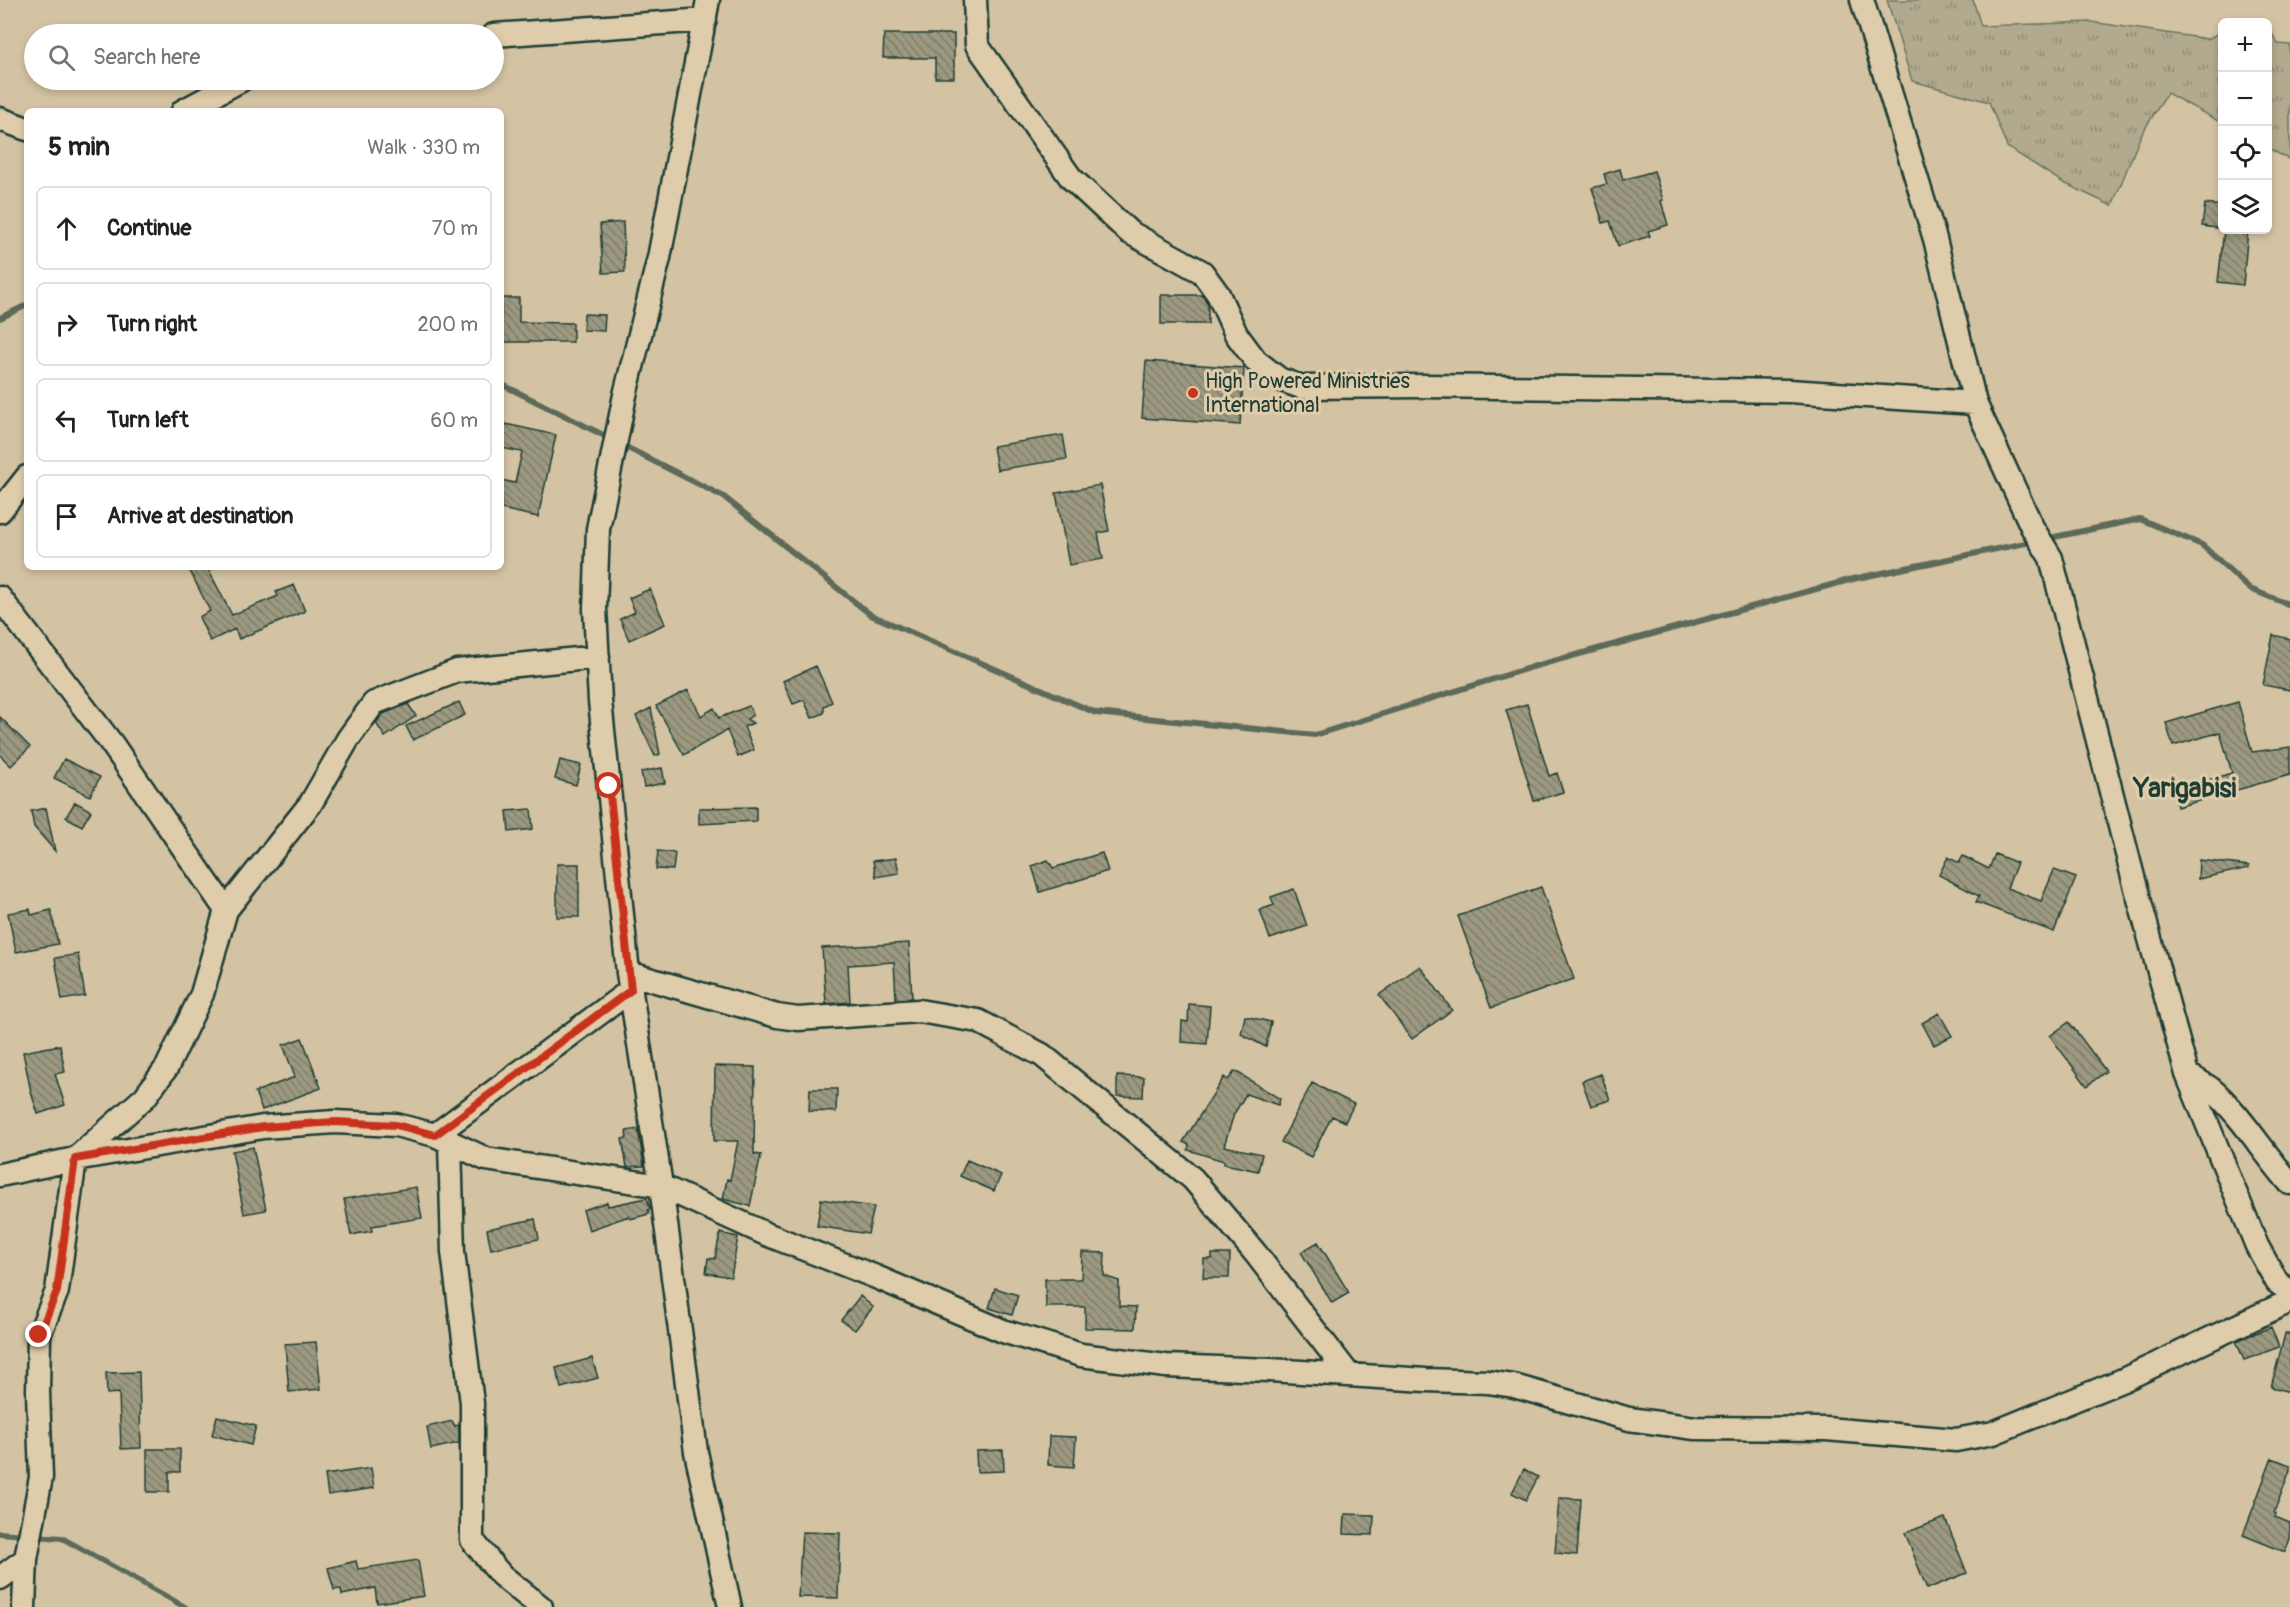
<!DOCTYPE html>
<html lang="en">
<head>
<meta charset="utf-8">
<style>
	body { margin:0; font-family:Pangolin,sans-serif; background:#f2f2f2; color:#202124 }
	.controls { position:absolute; right:18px; top:18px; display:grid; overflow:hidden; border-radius:9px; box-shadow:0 3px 9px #0003 }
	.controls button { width:54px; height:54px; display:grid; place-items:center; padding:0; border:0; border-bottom:2px solid #e0e0e0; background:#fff; color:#202124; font:30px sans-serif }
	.stop { position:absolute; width:18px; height:18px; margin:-14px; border:4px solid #c8321e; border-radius:50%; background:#fff }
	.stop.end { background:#c8321e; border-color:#fff; box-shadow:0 2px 6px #0008 }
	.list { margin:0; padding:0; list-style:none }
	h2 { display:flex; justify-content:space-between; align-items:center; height:78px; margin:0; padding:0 24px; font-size:26px }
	h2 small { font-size:20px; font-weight:400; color:#757577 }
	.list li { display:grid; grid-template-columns:39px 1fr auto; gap:18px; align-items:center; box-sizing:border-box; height:84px; margin:0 12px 12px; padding:0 12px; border:2px solid #e0e0e0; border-radius:9px }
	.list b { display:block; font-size:22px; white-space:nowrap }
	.list em { font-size:20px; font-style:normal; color:#757577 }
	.icon { flex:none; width:33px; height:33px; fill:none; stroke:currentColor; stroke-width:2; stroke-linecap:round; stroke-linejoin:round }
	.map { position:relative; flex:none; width:2290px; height:1607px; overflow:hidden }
	.search { position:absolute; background:#fff; box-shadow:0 3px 9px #0003; left:24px; top:24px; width:480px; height:66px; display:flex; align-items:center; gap:15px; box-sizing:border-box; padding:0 21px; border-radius:33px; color:#757577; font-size:22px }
	.panel { position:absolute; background:#fff; box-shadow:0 3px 9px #0003; left:24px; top:108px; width:480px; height:462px; border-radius:9px }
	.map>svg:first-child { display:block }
	.grass { fill:url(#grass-tufts); stroke:#687461; stroke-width:1.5 }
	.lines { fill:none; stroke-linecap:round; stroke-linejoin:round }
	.stream { stroke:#5d6b5a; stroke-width:6 }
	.building { fill:url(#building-back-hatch); stroke:#1f3d34; stroke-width:1.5 }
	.minor-casing { stroke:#1f3d34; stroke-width:27 }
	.minor { stroke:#dfccaa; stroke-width:22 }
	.route { stroke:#c8321e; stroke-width:8 }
	.poi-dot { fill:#c8321e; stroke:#dfccaa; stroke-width:2 }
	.labels { text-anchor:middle; stroke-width:6; stroke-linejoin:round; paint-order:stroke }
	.poi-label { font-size:21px; fill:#1f3d34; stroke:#dfccaa; text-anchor:start }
	.district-label { font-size:27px; font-weight:bold; fill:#1f3d34; stroke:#dfccaa }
</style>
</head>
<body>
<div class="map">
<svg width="2290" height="1607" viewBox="0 0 2290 1607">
	<defs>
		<pattern id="grass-tufts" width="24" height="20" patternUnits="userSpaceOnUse" patternTransform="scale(1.5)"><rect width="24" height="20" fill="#b2aa8e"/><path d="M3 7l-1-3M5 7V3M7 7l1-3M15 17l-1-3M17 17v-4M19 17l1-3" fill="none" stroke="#908c75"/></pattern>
		<pattern id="building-back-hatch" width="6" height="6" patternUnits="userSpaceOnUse" patternTransform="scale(1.5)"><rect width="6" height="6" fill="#9c9980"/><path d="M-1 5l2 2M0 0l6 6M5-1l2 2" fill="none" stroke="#7f7e6a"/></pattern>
	</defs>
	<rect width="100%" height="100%" fill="#d4c3a3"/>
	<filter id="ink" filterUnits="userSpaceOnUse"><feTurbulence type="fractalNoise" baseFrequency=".0167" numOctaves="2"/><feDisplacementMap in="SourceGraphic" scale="12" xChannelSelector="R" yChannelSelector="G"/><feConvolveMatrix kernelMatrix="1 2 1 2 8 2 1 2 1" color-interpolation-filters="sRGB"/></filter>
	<g filter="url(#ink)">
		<path class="grass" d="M1887,0H1973L1981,26L2091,22L2208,39L2222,31V123L2167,93L2141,135L2112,206L2062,182L2007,147L1989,102L1912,81Z
			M2268,26L2278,44L2290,45V160L2268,148Z"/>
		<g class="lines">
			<path class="stream" d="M0,318L27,305
				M501,384L611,439
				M620,444L724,497L871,615L1096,713L1315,735L1532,667L1853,579L2035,541
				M2045,539L2140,519L2202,545L2250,589L2290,605
				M0,1533L25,1535
				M35,1536L62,1538L185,1607"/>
		</g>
		<path class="building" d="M884,34H954V78H935V58H883Z
			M1620,169L1623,180L1654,171L1663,200L1661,201L1668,225L1648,231L1650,236L1618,246L1610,221L1603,223L1592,188L1607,184L1604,174Z
			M2205,204L2223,206V229L2202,226Z
			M623,222L625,272L603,273L600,224Z
			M2224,230H2248L2243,285L2218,282Z
			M1161,295H1202L1208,304V324H1161Z
			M501,298H519V322L573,323V342H501Z
			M584,314L605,315L604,331L583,330Z
			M1146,361L1244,368L1240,425L1142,418Z
			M501,423L556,435L538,517L501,509V480L515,483L522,452L501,448Z
			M1063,435L1067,459L997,470L993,446Z
			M1100,485L1109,531L1098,533L1103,559L1069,565L1056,493Z
			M188,567H207L232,615L278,596L276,592L294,585L305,611L239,639L235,629L210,641L199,617L210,611Z
			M650,589L665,624L629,640L620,619L635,612L629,598Z
			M2273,635L2290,639V690L2263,685Z
			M816,666L832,702L824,706V713L812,718L804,700L793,704L783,681Z
			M688,690L701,716L714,708L719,718L749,706L753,715L747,719L753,723L744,727L754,750L738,757L727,730L684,755L656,706Z
			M459,702L465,715L413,740L406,726Z
			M2238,702L2252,752L2290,747V775L2177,807L2173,790L2232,773L2220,732L2173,746L2166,723Z
			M408,704L416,716L385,737L376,723L383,714Z
			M1527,704L1549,776L1557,773L1563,792L1534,801L1506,710Z
			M651,708L660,754L655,756L636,716Z
			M0,717L30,747L11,766L0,755Z
			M64,759L100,777L90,796L54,778Z
			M560,760L581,765L576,785L555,779Z
			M662,768L665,783L644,787L641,772Z
			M75,802L91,811L82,826L66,817Z
			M756,807V821L699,824V808Z
			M46,808L55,851L34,827L31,811Z
			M531,809L533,829L509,832L507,811Z
			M658,851L675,853L673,870L656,869Z
			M1102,853L1108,871L1040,892L1032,866L1048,860L1053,868Z
			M1995,854L2017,863L2007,888L2041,901L2054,870L2076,878L2054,932L1976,902L1979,896L1939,875L1948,857L1959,863L1963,856L1989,869Z
			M896,858L899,873L876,877L873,861Z
			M2199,860L2249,866V868L2198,879Z
			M557,864H579V917H557Z
			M1541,887L1574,979L1491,1008L1458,916Z
			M1294,889L1307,926L1270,939L1260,910L1274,905L1271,897Z
			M30,909L31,915L51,910L58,944L16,952L8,913Z
			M909,943L912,998L896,999L894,962L848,965L850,1002L826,1004L822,948Z
			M78,954L85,996L62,1000L55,958Z
			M1420,966L1452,1010L1412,1039L1379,995Z
			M1189,1004L1210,1006L1207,1044L1181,1042L1182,1021L1188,1022Z
			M1939,1013L1952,1036L1934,1045L1922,1023Z
			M1245,1016L1271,1022L1266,1047L1241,1034Z
			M2069,1022L2106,1071L2087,1086L2050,1036Z
			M302,1038L321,1088L262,1110L255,1092L295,1077L283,1045Z
			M60,1045L65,1072L55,1074L65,1105L38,1114L31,1092L23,1052Z
			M715,1066L755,1067L754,1154L761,1155L750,1206L723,1199L727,1179L730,1180L738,1141H714Z
			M1235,1071L1280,1099L1278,1105L1246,1094L1234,1114L1224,1146L1262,1154L1258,1171L1224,1164V1161L1188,1150L1189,1145L1183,1142L1224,1077L1228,1080Z
			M1601,1074L1610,1100L1591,1106L1582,1081Z
			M1117,1076L1144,1077L1143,1097L1117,1096Z
			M1312,1083L1354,1104L1345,1122L1332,1116L1311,1157L1281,1142Z
			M810,1089H837L836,1112L809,1111Z
			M638,1129L644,1166L627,1167L622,1139L627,1138L626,1131Z
			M253,1147L266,1210L244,1214L232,1151Z
			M967,1160L1001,1175L994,1191L960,1176Z
			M416,1187L422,1218L372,1226V1231L351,1235L344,1199Z
			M647,1198L650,1209L648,1210L649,1214L630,1219L629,1216L589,1230L583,1210L607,1202L608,1206Z
			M821,1199L874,1207L868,1234L817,1226Z
			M535,1219L539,1239L491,1249L487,1229Z
			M720,1233L738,1237L731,1277L706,1273L708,1258L715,1259Z
			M1318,1242L1349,1293L1332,1303L1301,1252Z
			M1082,1252L1105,1253L1104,1276L1119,1281V1306L1136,1307L1135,1329L1085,1328V1307H1046L1045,1279H1081Z
			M1212,1254H1230L1229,1278H1203L1204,1259H1212Z
			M995,1288L1018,1295L1012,1315L989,1308Z
			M860,1296L873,1307L855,1330L841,1320Z
			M2271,1327L2279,1347L2244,1360L2236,1341Z
			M2285,1334H2290V1392L2271,1387Z
			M316,1342L321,1389L289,1392L285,1344Z
			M592,1358L598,1378L561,1388L556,1368Z
			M139,1372L141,1448L121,1449L119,1393L107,1394L106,1373Z
			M217,1416L256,1426L251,1445L212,1435Z
			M452,1421L455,1426L459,1425V1443L431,1449L427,1427Z
			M1049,1436L1076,1437L1074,1467L1048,1465Z
			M147,1449H180V1472H169V1492H147Z
			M1003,1450L1004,1471L977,1472L976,1451Z
			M2272,1458L2290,1465V1470L2274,1513L2276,1514L2275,1517L2290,1523V1539L2285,1552L2243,1535Z
			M371,1468L374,1488L328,1495L325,1475Z
			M1524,1469L1538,1477L1526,1500L1512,1493Z
			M1559,1498L1581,1499L1577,1555L1555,1553Z
			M1345,1514L1374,1515L1373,1535L1344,1534Z
			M1945,1518L1967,1573L1927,1589L1905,1533Z
			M802,1532L840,1533L838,1598L798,1597Z
			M418,1560L424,1596L377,1603L375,1588L342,1595L341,1589L334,1590L328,1568L356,1561L358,1569Z"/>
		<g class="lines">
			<g class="minor-casing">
				<path id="minor" d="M708,0L659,258L625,395L598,529L595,609L600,701L628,973L661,1186L696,1452L730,1607
					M975,0L977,45L1071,178L1129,232L1202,272L1218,294L1236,334L1256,361L1279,379L1301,387L1424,386L1789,391L1975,403
					M1862,0L1935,239L1975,403L2032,527L2051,558L2133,877L2187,1074L2257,1246L2277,1282L2290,1292
					M494,35L705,20
					M183,111L241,80
					M0,119L27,129
					M0,511L27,477
					M0,598L112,744L226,910
					M628,973L777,1016L798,1019L919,1011L978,1021L1042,1055L1193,1179L1256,1254L1349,1375
					M2187,1074C2195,1079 2204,1084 2211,1089C2239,1112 2265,1155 2290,1183
					M435,1135L631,990
					M450,1142L453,1252L472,1403V1540L501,1575L541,1607
					M0,1175L75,1159L263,1127L335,1122L396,1125L435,1135L486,1159L661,1186L766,1234L876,1277L1003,1331L1081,1355L1166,1366L1270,1370L1426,1380L1488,1382L1514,1386L1629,1419L1695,1428L1826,1429L1956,1440L1993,1433L2123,1380L2290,1301
					M0,1578L26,1559
					M24,1607L26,1559L41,1477L38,1392L39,1335L57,1291L75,1159L145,1097L167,1067L202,994L226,910L311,803L348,739L374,703L457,671L598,657"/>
			</g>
			<use href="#minor" class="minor"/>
		</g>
	</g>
	<g class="lines" filter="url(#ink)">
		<path class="route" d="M39,1335L57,1291L75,1159L263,1127L335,1122L396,1125L435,1135L631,990L609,786"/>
	</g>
	<circle class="poi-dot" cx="1193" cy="393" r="6"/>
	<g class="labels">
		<g class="poi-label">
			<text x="1205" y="388">High Powered Ministries<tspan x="1205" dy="24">International</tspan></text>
		</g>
		<g class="district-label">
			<text x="2185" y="797">Yarigabisi</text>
		</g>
	</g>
</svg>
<div class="controls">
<button>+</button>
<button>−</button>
<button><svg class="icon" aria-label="locate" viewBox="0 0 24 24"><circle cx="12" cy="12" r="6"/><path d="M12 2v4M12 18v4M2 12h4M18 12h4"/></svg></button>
<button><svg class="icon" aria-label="layers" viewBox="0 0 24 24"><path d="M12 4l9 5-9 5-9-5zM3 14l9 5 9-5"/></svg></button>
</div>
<div class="stop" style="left:609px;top:786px"></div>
<div class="stop end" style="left:39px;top:1335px"></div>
<div class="search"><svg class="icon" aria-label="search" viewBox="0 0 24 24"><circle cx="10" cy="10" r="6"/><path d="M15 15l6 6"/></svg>Search here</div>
<section class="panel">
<h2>5 min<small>Walk · 330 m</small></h2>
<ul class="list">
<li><svg class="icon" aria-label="ahead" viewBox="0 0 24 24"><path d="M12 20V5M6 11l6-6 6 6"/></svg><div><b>Continue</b></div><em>70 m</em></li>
<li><svg class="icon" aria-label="right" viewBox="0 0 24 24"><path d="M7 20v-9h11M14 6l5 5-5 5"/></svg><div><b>Turn right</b></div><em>200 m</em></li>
<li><svg class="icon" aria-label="left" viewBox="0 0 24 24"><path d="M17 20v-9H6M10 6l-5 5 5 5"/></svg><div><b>Turn left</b></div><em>60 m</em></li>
<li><svg class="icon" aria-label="arrive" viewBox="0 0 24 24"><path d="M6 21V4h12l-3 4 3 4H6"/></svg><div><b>Arrive at destination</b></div></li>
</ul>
</section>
</div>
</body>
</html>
